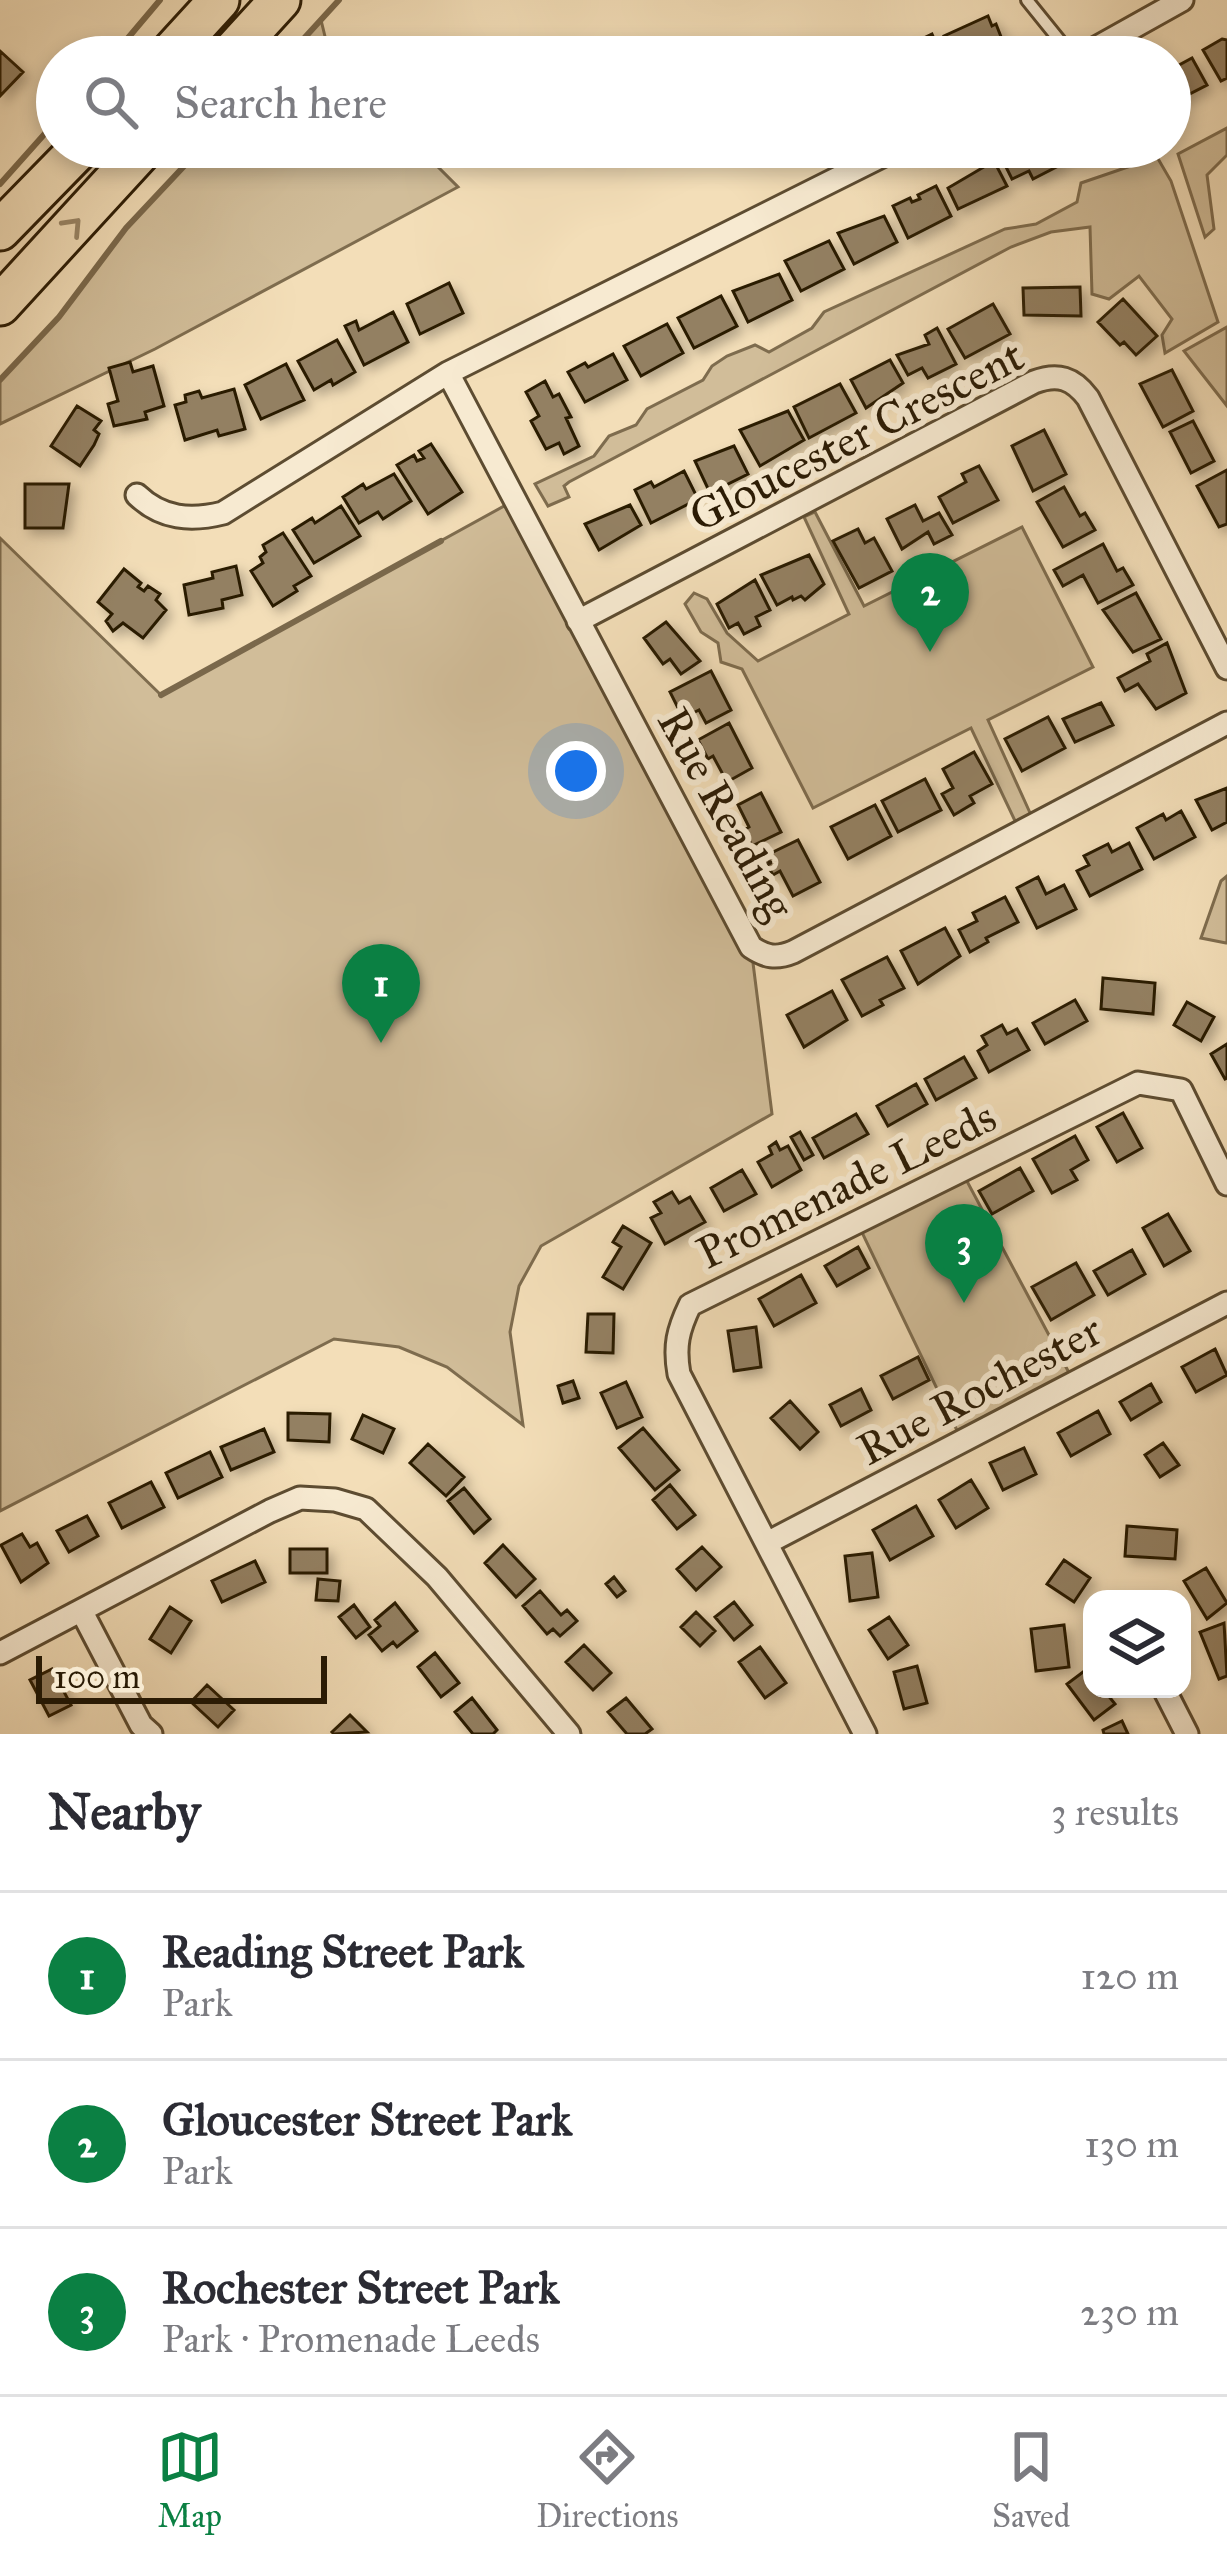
<!DOCTYPE html>
<html lang="en">
<head>
<meta charset="utf-8">
<style>
	body { margin:0; font-family:"IM FELL Great Primer",serif; background:#f7f7f7; color:#2b2b33 }
	.controls { position:absolute; right:36px; bottom:36px; display:grid; overflow:hidden; border-radius:24px; box-shadow:0 6px 18px #0003 }
	.controls button { width:108px; height:108px; display:grid; place-items:center; padding:0; border:0; border-bottom:3px solid #e1e1e2; background:#fff; color:#2b2b33; font:60px sans-serif }
	.scale { position:absolute; left:36px; bottom:30px; width:291px; box-sizing:border-box; padding-left:12px; border:6px solid #2b1b04; border-top:0; font-size:33px; line-height:42px; white-space:nowrap; color:#2b1b04; -webkit-text-stroke:9px #f7ead1; paint-order:stroke }
	.you { position:absolute; left:576px; top:771px; width:42px; height:42px; margin:-30px; border:9px solid #fff; border-radius:50%; background:#1a73e8; box-shadow:0 0 0 18px #1a73e833 }
	.badge { display:grid; place-items:center; width:78px; height:78px; border-radius:50%; background:#0b8043; color:#fff; font-size:39px; font-weight:700 }
	.pin { position:absolute; translate:-50% -99px; filter:drop-shadow(0 3px 6px #0008) }
	.pin::after { content:''; position:absolute; top:63px; width:42px; height:36px; background:inherit; clip-path:polygon(0 0,100% 0,50% 100%) }
	.list { margin:0; padding:0; list-style:none }
	h2 { display:flex; justify-content:space-between; align-items:center; height:156px; margin:0; padding:0 48px; font-size:51px }
	h2 small { font-size:39px; font-weight:400; color:#7c7c81 }
	.list li { display:grid; grid-template-columns:78px 1fr auto; gap:36px; align-items:center; box-sizing:border-box; height:168px; padding:0 48px; border-top:3px solid #e1e1e2 }
	.list b { display:block; font-size:45px; white-space:nowrap }
	.list p { margin:0; font-size:39px; white-space:nowrap; color:#7c7c81 }
	.list em { font-size:39px; font-style:normal; color:#7c7c81 }
	.icon { flex:none; width:66px; height:66px; fill:none; stroke:currentColor; stroke-width:2; stroke-linecap:round; stroke-linejoin:round }
	.map { position:relative; flex:none; width:1227px; height:1734px; overflow:hidden }
	.search { position:absolute; background:#fff; box-shadow:0 6px 18px #0003; left:36px; right:36px; top:36px; height:132px; display:flex; align-items:center; gap:30px; box-sizing:border-box; padding:0 42px; border-radius:66px; color:#7c7c81; font-size:45px }
	.sheet { height:660px; background:#fff }
	nav { display:flex; justify-content:space-around; align-items:center; box-sizing:border-box; height:168px; border-top:3px solid #e1e1e2; background:#fff; font-size:33px; color:#7c7c81 }
	nav a { display:grid; justify-items:center; gap:6px }
	nav .on { color:#0b8043 }
	.map>svg:first-child { display:block }
	.green { fill:#d1bd99; stroke:#7e6c4e; stroke-width:3 }
	.lines { fill:none; stroke-linecap:round; stroke-linejoin:round }
	.stream { stroke:#7a684b; stroke-width:6 }
	.building { fill:#938062; stroke:#2b1b04; stroke-width:3; filter:url(#shadow) }
	.service-casing { stroke:#5d4c31; stroke-width:16 }
	.minor-casing { stroke:#5d4c31; stroke-width:27 }
	.motorway-casing { stroke:#2b1b04; stroke-width:45 }
	.service { stroke:#f7ead1; stroke-width:10 }
	.minor { stroke:#f7ead1; stroke-width:21 }
	.motorway { stroke:#f3deb8; stroke-width:39 }
	.oneway { stroke:#998667 }
	.labels { text-anchor:middle; stroke-width:12; stroke-linejoin:round; paint-order:stroke }
	.street-label { font-size:45px; fill:#2b1b04; stroke:#f7ead1 }
</style>
</head>
<body>
<div class="map">
<svg width="1227" height="1734" viewBox="0 0 1227 1734">
	<defs>
		<filter id="shadow"><feDropShadow dx="5.5" dy="5.5" stdDeviation="6" flood-color="#0004"/></filter>
	</defs>
	<rect width="100%" height="100%" fill="#f3deb8"/>
	<filter id="stains"><feTurbulence type="fractalNoise" baseFrequency=".00167" numOctaves="4"/><feColorMatrix values="0 0 0 0 .2 0 0 0 0 .09 0 0 0 0 .02 0 0 0 .5 -.17"/></filter>
	<radialGradient id="worn" r=".72"><stop offset=".6" stop-color="#630" stop-opacity="0"/><stop offset="1" stop-color="#630" stop-opacity=".3"/></radialGradient>
	<path class="green" d="M321,20L330,57H287Z
		M1227,128V155L1207,175L1214,229L1205,237L1178,154Z
		M202,147H418L458,187L155,349L0,424V380L59,317L126,228Z
		M1157,157L1171,181L1218,322L1165,353L1162,335L1172,319L1139,276L1109,299L1092,294L1090,227L1051,232L1011,247L569,482L564,486L569,497L548,506L535,484L594,456L609,436L636,425L647,409L703,380L712,366L727,356L755,345L769,352L812,328L824,312L1005,229L1036,224L1077,202L1081,183Z
		M1227,327V406L1184,351Z
		M515,500L751,947L772,1114L541,1246L519,1286L510,1332L523,1425L447,1367L399,1347L334,1339L0,1511V538L161,695Z
		M815,512L864,606L1022,527L1093,667L988,720L1031,815L1016,823L971,728L813,808L742,669L721,662L718,643L701,632L685,604L694,593L707,599L727,633L758,661L849,614L804,517Z
		M1227,876V943H1226L1201,938L1221,881Z
		M961,1170L1075,1384L963,1443L857,1222Z"/>
	<g class="lines">
		<path class="stream" d="M99,57L117,51L160,0
			M287,57L339,0
			M0,184L57,120
			M0,380L59,317L126,228L202,147
			M161,695L441,541"/>
	</g>
	<path class="building" d="M988,16L992,26L996,24L1005,47L983,57H953L944,36Z
		M932,34L942,57H891L889,55Z
		M1222,39L1227,40V78L1221,81L1203,50Z
		M0,51L23,72L0,96Z
		M1192,58L1207,85L1170,104V70Z
		M1031,147H1056L1064,163L1033,179L1029,171L1012,179L1001,157Z
		M1066,147H1094L1071,159Z
		M994,161L1007,186L958,209L948,188Z
		M936,186L951,216L908,238L893,206L910,198L912,202L920,199L918,195Z
		M884,216L897,242L854,264L838,233Z
		M829,241L844,269L801,291L785,261Z
		M779,274L792,300L748,322L733,291Z
		M449,283L463,313L420,334L407,304Z
		M1080,287L1081,316L1024,315L1023,288Z
		M721,296L737,326L694,348L678,318Z
		M1123,299L1157,336L1136,355L1124,342L1120,345L1098,322Z
		M993,304L1010,334L965,358L948,329Z
		M393,312L408,342L364,365L345,326L356,321L359,330Z
		M667,324L683,353L641,376L624,346Z
		M937,328L956,364L928,378L922,368L908,375L897,355L929,344L925,335Z
		M337,340L355,372L333,385L331,380L314,390L298,361Z
		M613,354L627,380L585,402L568,372L585,363L588,367Z
		M890,360L903,383L866,408L851,380Z
		M130,362L133,372L153,366L164,406L145,412L147,419L114,426L108,404L118,401L109,368Z
		M286,364L304,400L261,419L245,385Z
		M1172,370L1193,411L1163,427L1140,384Z
		M545,381L553,397L559,394L571,417L566,418L579,446L564,454L559,443L546,449L531,421L539,416L526,392Z
		M840,384L856,413L809,438L794,407Z
		M234,389L245,429L219,436L217,430L185,440L175,405L186,402L185,395L199,391L202,398Z
		M77,406L101,421L94,430L99,434L94,445L80,466L51,446Z
		M788,411L804,440L760,466L740,430Z
		M1193,421L1214,461L1191,473L1170,432Z
		M1044,430L1066,474L1033,491L1012,446Z
		M431,444L462,492L428,514L397,465L414,455L417,461L424,458L419,451Z
		M734,446L748,474L710,493L695,461Z
		M979,466L998,500L953,523L939,497L966,482L962,474Z
		M1227,470V524L1219,527L1197,486Z
		M684,471L698,499L651,523L635,490L651,482L654,487Z
		M394,474L411,501L383,519L378,512L359,523L343,497L363,484L366,489Z
		M25,484H69L63,528H25Z
		M1064,487L1080,516L1085,513L1095,530L1063,547L1037,502Z
		M630,505L641,525L599,550L585,524Z
		M915,505L923,521L939,513L952,535L934,544L928,532L902,549L887,519Z
		M341,506L360,536L314,563L293,530L312,518L315,523Z
		M858,529L865,543L874,538L892,571L859,588L833,541Z
		M283,533L311,576L294,586L297,591L273,606L251,571L263,563L260,557L266,552L263,545Z
		M1103,544L1117,571L1123,568L1133,585L1098,603L1083,575L1063,586L1054,570Z
		M809,555L824,584L805,600L801,596L793,600L792,597L777,605L761,575Z
		M236,566L242,595L222,600L223,608L189,615L184,585L213,578L212,572Z
		M124,569L141,583L138,587L144,591L148,586L160,594L156,600L166,610L143,638L123,623L113,631L106,621L112,614L98,602Z
		M755,580L770,610L756,617L760,626L744,634L738,623L729,628L717,604Z
		M1136,593L1161,639L1133,652L1103,610Z
		M666,622L700,661L681,674L670,659L663,664L644,638Z
		M1167,643L1186,693L1156,709L1138,684L1125,691L1118,678L1150,661L1147,654Z
		M711,671L731,710L706,723L699,710L683,718L670,692Z
		M1101,703L1113,725L1075,742L1063,719Z
		M1048,717L1065,748L1022,771L1005,739Z
		M729,723L752,768L727,782L713,756L708,759L698,740Z
		M974,752L992,784L970,796L974,803L954,815L942,794L953,788L943,769Z
		M925,779L941,810L898,832L882,801Z
		M1227,788V822L1212,830L1196,800Z
		M761,793L781,832L752,846L744,830L749,827L738,805Z
		M875,805L891,836L848,859L831,827Z
		M1181,811L1195,837L1154,859L1137,828L1163,814L1166,820Z
		M798,840L820,882L793,896L780,871L773,875L763,857Z
		M1129,843L1142,869L1090,896L1077,871L1089,865L1084,856L1108,844L1112,852Z
		M1038,877L1046,894L1064,885L1076,909L1037,928L1017,888Z
		M1005,897L1018,922L986,938L988,942L970,952L959,930L977,921L973,913Z
		M945,928L960,956L918,984L901,951Z
		M887,957L904,988L880,1000L883,1005L862,1016L842,980Z
		M1103,978L1155,983L1153,1014L1101,1009Z
		M832,991L847,1020L804,1047L787,1015Z
		M1075,1000L1087,1021L1045,1044L1033,1023Z
		M1187,1002L1214,1017L1201,1041L1174,1025Z
		M1002,1025L1007,1034L1017,1029L1029,1050L989,1072L978,1051L987,1045L982,1036Z
		M1227,1044V1078L1225,1079L1211,1054Z
		M964,1057L976,1078L936,1100L925,1079Z
		M916,1084L927,1104L888,1126L877,1106Z
		M1123,1113L1142,1148L1117,1162L1097,1127Z
		M856,1114L868,1134L824,1158L813,1138Z
		M800,1132L813,1155L804,1160L791,1137Z
		M1075,1136L1088,1160L1071,1170L1077,1180L1052,1193L1033,1159Z
		M776,1142L780,1150L788,1146L801,1170L772,1187L758,1162L772,1154L769,1147Z
		M1020,1168L1033,1191L992,1214L979,1191Z
		M742,1170L756,1194L724,1211L711,1188Z
		M672,1192L679,1203L690,1197L705,1222L665,1244L651,1218L661,1213L654,1202Z
		M1168,1214L1190,1251L1164,1266L1143,1228Z
		M623,1226L651,1243L623,1289L603,1277L621,1247L613,1242Z
		M858,1247L869,1268L837,1286L825,1266Z
		M1132,1250L1145,1274L1108,1295L1094,1271Z
		M1076,1263L1094,1295L1051,1320L1032,1287Z
		M801,1275L816,1303L774,1326L759,1299Z
		M588,1314H614L613,1353L586,1352Z
		M756,1327L761,1367L734,1371L728,1331Z
		M1215,1349L1227,1375L1196,1392L1182,1367Z
		M918,1357L929,1380L893,1399L881,1376Z
		M573,1381L579,1398L563,1403L558,1386Z
		M626,1382L642,1417L617,1428L601,1393Z
		M1151,1384L1161,1402L1131,1420L1120,1402Z
		M861,1389L871,1410L841,1426L830,1405Z
		M790,1401L818,1432L800,1449L771,1418Z
		M1098,1411L1110,1434L1071,1456L1058,1433Z
		M288,1413L330,1414L329,1442L288,1440Z
		M363,1415L394,1429L383,1453L352,1439Z
		M643,1428L679,1470L655,1490L619,1448Z
		M264,1429L274,1452L231,1470L221,1447Z
		M1163,1443L1179,1465L1160,1477L1145,1455Z
		M428,1444L464,1477L446,1496L410,1463Z
		M1024,1448L1036,1474L1003,1490L990,1463Z
		M210,1452L222,1477L178,1498L166,1473Z
		M971,1480L988,1508L956,1528L939,1500Z
		M151,1482L164,1507L122,1528L109,1503Z
		M670,1485L695,1515L677,1529L653,1500Z
		M464,1488L490,1519L474,1533L448,1501Z
		M916,1506L933,1536L890,1560L873,1530Z
		M87,1516L98,1536L69,1552L57,1531Z
		M1127,1526L1177,1530L1175,1559L1125,1556Z
		M22,1534L30,1547L37,1543L48,1563L21,1582L1,1545Z
		M503,1545L535,1579L516,1597L485,1563Z
		M702,1547L721,1567L696,1590L677,1569Z
		M290,1549H327V1573H290Z
		M872,1553L878,1597L850,1601L845,1556Z
		M1064,1560L1090,1578L1074,1602L1047,1584Z
		M255,1561L265,1582L222,1602L212,1581Z
		M1206,1568L1227,1603L1207,1619L1184,1581Z
		M614,1577L625,1591L617,1597L606,1584Z
		M318,1579L340,1581L338,1601L316,1600Z
		M540,1591L561,1615L567,1610L577,1621L560,1636L553,1629L547,1634L523,1606Z
		M734,1602L752,1625L734,1640L715,1617Z
		M395,1603L417,1631L397,1647L393,1642L382,1651L369,1635L380,1626L375,1620Z
		M354,1605L370,1627L356,1638L339,1617Z
		M170,1607L191,1621L171,1653L150,1639Z
		M696,1612L715,1631L700,1646L681,1627Z
		M889,1617L908,1645L888,1659L869,1630Z
		M1224,1623L1227,1676L1219,1679L1200,1632Z
		M1064,1625L1069,1667L1036,1671L1031,1629Z
		M584,1645L611,1673L593,1690L566,1662Z
		M760,1647L786,1683L765,1698L739,1662Z
		M435,1653L459,1683L441,1697L418,1667Z
		M917,1666L927,1703L904,1709L894,1672Z
		M52,1669L71,1705L49,1716L30,1680Z
		M1087,1669L1092,1675V1689H1103L1115,1704L1094,1720L1067,1684Z
		M207,1685L234,1710L218,1727L191,1702Z
		M472,1698L497,1730L493,1734H473L455,1712Z
		M626,1698L652,1729L645,1734H627L608,1712Z
		M350,1715L367,1732L334,1734L332,1732Z
		M1122,1721L1128,1734H1104L1103,1730Z"/>
	<g class="lines">
		<g class="service-casing">
			<path id="service" d="M1027,0L1073,57"/>
		</g>
		<g class="minor-casing">
			<path id="minor" d="M1080,57L1182,0
				M448,373L751,947C766,957 776,959 793,952L1227,723
				M137,495C162,519 191,521 223,513L448,373L900,147
				M578,621L1034,382C1058,373 1073,378 1088,398L1227,668
				M767,1543L1227,1303
				M82,1612L141,1725L151,1734
				M0,1653L270,1511L300,1498L335,1500L366,1509L437,1577L569,1734
				M1164,1689L1187,1734
				M865,1734L679,1374C674,1346 678,1330 690,1305L1138,1083L1181,1090L1227,1184"/>
		</g>
		<g class="motorway-casing">
			<path id="motorway" d="M167,57L219,0
				M228,57L280,0
				M0,230L81,147
				M0,305L145,147"/>
		</g>
		<use href="#service" class="service"/>
		<use href="#minor" class="minor"/>
		<use href="#motorway" class="motorway"/>
	</g>
	<defs><path id="oneway-chevron" d="M-2-3.5L2.5 0L-2 3.5" fill="none" stroke-width="1.6" stroke-linecap="round" stroke-linejoin="round" transform="scale(3)"/></defs>
	<use class="oneway" href="#oneway-chevron" transform="translate(73 226) rotate(-47)"/>
	<g class="labels">
		<g class="street-label">
			<text transform="translate(856 435) rotate(-27)" y="16">Gloucester Crescent</text>
			<text transform="translate(727 813) rotate(61)" y="16">Rue Reading</text>
			<text transform="translate(846 1184) rotate(-26)" y="16">Promenade Leeds</text>
			<text transform="translate(979 1389) rotate(-28)" y="16">Rue Rochester</text>
		</g>
	</g>
	<rect width="100%" height="100%" filter="url(#stains)"/>
	<rect width="100%" height="100%" fill="url(#worn)"/>
</svg>
<div class="controls">
<button><svg class="icon" aria-label="layers" viewBox="0 0 24 24"><path d="M12 4l9 5-9 5-9-5zM3 14l9 5 9-5"/></svg></button>
</div>
<div class="scale">100 m</div>
<div class="you"></div>
<div class="pin badge" style="left:381px;top:1043px">1</div>
<div class="pin badge" style="left:930px;top:652px">2</div>
<div class="pin badge" style="left:964px;top:1303px">3</div>
<div class="search"><svg class="icon" aria-label="search" viewBox="0 0 24 24"><circle cx="10" cy="10" r="6"/><path d="M15 15l6 6"/></svg>Search here</div>
</div>
<section class="sheet">
<h2>Nearby<small>3 results</small></h2>
<ul class="list">
<li><span class="badge">1</span><div><b>Reading Street Park</b><p>Park</p></div><em>120 m</em></li>
<li><span class="badge">2</span><div><b>Gloucester Street Park</b><p>Park</p></div><em>130 m</em></li>
<li><span class="badge">3</span><div><b>Rochester Street Park</b><p>Park · Promenade Leeds</p></div><em>230 m</em></li>
</ul>
</section>
<nav>
<a class="on"><svg class="icon" aria-label="map" viewBox="0 0 24 24"><path d="M3 6l6-2 6 2 6-2v14l-6 2-6-2-6 2zM9 4v14M15 6v14"/></svg>Map</a>
<a><svg class="icon" aria-label="directions" viewBox="0 0 24 24"><path d="M12 3l9 9-9 9-9-9zM9 14v-3h6M13 9l2 2-2 2"/></svg>Directions</a>
<a><svg class="icon" aria-label="saved" viewBox="0 0 24 24"><path d="M7 4h10v16l-5-4-5 4z"/></svg>Saved</a>
</nav>
</body>
</html>
